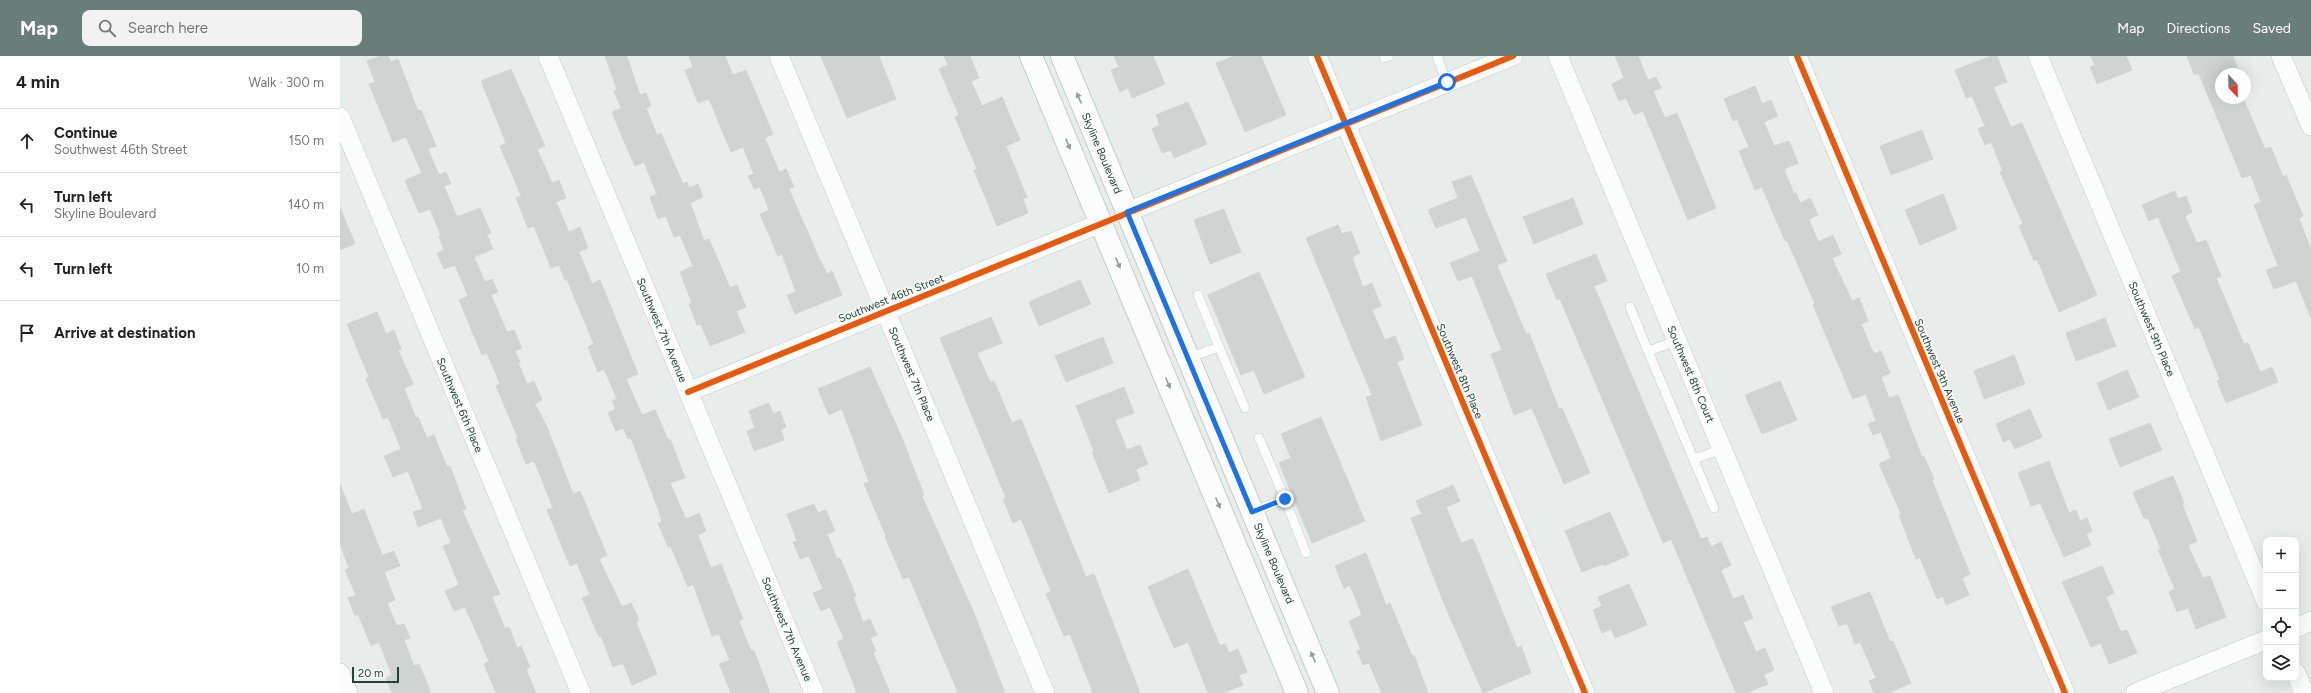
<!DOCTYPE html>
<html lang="en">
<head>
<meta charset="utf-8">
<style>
	body { margin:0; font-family:Figtree,sans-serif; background:#f2f2f2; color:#222 }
	.controls { position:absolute; right:12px; bottom:12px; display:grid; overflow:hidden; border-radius:8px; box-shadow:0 4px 16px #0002 }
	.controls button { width:36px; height:36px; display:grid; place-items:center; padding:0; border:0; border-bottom:1px solid #e0e0e0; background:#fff; color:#222; font:20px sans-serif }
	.compass { position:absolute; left:1875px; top:12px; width:36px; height:36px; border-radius:50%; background:#fff; box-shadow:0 4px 16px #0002; rotate:158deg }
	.scale { position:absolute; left:12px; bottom:10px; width:47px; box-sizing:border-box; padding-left:4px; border:2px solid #24423a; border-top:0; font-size:11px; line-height:14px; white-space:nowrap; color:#24423a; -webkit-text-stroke:3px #f7fbf9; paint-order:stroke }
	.stop { position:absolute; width:12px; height:12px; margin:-9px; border:3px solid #1a73e8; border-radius:50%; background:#fff }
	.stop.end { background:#1a73e8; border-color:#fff; box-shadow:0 1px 4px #0008 }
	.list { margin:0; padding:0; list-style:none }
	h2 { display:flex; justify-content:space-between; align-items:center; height:52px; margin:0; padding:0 16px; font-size:17px }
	h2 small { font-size:13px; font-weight:400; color:#767676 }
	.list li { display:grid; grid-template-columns:26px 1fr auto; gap:12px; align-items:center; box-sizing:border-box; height:64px; padding:0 16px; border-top:1px solid #e0e0e0 }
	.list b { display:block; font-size:15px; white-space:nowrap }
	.list p { margin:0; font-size:13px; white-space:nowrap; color:#767676 }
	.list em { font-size:13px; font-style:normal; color:#767676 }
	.icon { flex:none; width:22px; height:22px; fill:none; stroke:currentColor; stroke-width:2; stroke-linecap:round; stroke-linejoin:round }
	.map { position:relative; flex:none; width:1971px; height:637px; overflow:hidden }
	header { display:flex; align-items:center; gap:24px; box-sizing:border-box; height:56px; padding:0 20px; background:#697e78; color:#fff }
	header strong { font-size:19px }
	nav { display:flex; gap:22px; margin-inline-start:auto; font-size:14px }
	.search { width:280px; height:36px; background:#f2f2f2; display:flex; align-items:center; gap:10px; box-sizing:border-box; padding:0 14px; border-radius:8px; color:#767676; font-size:15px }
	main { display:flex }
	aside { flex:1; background:#fff }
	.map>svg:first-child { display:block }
	.building { fill:#cfd4d2; stroke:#d1d6d4 }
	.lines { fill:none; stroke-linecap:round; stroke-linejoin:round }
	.lane-casing { stroke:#c5cac8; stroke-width:10 }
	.street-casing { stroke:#c5cac8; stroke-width:20 }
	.secondary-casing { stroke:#c3cbc8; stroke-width:24 }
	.lane { stroke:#fcfcfc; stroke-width:9 }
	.street { stroke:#fcfcfc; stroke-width:19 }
	.secondary { stroke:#fcfcfc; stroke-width:22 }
	.cycleway-casing { stroke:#f7fbf9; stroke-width:8 }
	.cycleway { stroke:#e8590c; stroke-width:6 }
	.oneway { fill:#909f9b }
	.route { stroke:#1a73e8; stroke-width:5 }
	.labels { text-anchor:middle; stroke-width:3; stroke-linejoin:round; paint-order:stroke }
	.street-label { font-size:11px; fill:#24423a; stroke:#f7fbf9 }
</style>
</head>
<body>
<header>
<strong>Map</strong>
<div class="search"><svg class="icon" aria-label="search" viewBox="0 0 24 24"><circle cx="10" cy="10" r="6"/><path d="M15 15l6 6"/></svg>Search here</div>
<nav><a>Map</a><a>Directions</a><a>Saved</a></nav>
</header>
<main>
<aside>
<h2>4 min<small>Walk · 300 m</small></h2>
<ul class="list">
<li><svg class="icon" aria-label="ahead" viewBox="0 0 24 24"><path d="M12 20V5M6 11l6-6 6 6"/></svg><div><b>Continue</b><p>Southwest 46th Street</p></div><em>150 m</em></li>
<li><svg class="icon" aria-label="left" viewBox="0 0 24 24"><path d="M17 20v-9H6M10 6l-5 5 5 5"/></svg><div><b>Turn left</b><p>Skyline Boulevard</p></div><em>140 m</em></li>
<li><svg class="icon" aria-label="left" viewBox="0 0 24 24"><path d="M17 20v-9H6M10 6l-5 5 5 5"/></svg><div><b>Turn left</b></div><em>10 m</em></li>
<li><svg class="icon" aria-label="arrive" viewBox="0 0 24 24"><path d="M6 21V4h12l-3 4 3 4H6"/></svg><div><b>Arrive at destination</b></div></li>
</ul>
</aside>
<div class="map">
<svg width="1971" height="637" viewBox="0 0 1971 637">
	<rect width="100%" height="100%" fill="#e8edeb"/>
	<path class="building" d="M41,0H48L51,6L58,3L78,55L81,54L96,90L88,93L99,119L106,116L111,128L104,130L117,161L140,152L151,177L147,179L153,193L134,201L145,226L152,223L158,236L151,239L167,276L174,274L182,292L175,295L180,306H178L187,328L194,325L202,344L195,348L207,371L233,438L240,435L267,499L259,503L282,551L291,547L299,564L296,566L317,618L292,629L283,607L273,611L261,580L259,581L242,542L250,539L237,507L230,510L207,454L213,452L200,419L194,405L186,408L176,383L178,382L156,330L160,328L147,297L142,299L119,244L128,240L115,209L104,213L97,197L104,194L99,180L101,179L90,153L79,157L65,124L82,117L66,81L53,86L29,28L35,26L27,5Z
		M265,0H287L300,39L306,37L311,50L306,52L317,79L321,77L343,128L347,126L349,132L358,128L363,141L350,147L364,185L369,183L390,232L397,229L406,251L396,255L405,276L370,290L361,268L357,269L349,248L352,247L340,216L353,210L340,179L334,181L326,160L318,163L310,141L317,138L304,106L295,110L280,76L272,56L281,52L274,35L277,34Z
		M349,0H385L393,19L406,14L433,78L425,82L439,116L446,113L454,131L449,133L478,200L487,218L492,215L502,239L455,258L447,239L456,236L442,198L438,200L420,158L429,154L420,131L414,133L408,120L414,118L403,91L391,96L369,43L358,47L345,14L353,11Z
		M481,0H539L556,43L507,62Z
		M604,0H630L639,22L631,25L642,50L662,41L680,84L666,90L687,141L683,143L688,157L657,170L634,114L637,113L615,61L619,59L599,13L608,9Z
		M774,0H813L825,28L792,42L788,32L780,36L771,14L779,11Z
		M894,0H921L946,59L905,76L876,7Z
		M1275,0H1298L1308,24L1316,21L1321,32L1313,35L1325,62L1337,57L1376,152L1348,164L1303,55L1294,59L1286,42L1279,45L1272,28L1284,22Z
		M1651,0H1657L1667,26L1653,31L1671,71L1682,67L1757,239L1719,256L1697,203L1694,205L1679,170L1683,168L1660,116L1663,115L1651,86L1645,89L1638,73L1645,70L1632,40L1626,42L1615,14Z
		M1751,0H1786L1792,14L1757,28L1750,11L1755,9Z
		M1847,0H1893L1900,18H1881V42H1903L1925,93L1931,91L1943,121L1946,119L1963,160L1959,162L1971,194V262L1956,225L1934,233L1926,214L1938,210L1914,149L1921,146L1911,119L1902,122L1859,18H1854Z
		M171,13L205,90L197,93L212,127L219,124L226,142L216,146L229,176L240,171L248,192L239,196L252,228L260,224L298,318L286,323L302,359L315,354L328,384L330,383L345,422L330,427L346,463L359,457L366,475L358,479L371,512L381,508L403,563L399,565L411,595H414L430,637H391L379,608L390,604L379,578L372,580L353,528L348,531L331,491H328L318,467L322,466L317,450L291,382L288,383L283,372L276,375L268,357L276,353L272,345L277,343L264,313L258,316L248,291L254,288L227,224H225L219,209L211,212L194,170L188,172L176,142L181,140L160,90L166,87L141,25Z
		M1415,30L1422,48L1431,44L1438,60L1424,66L1434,90L1449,85L1458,107L1444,113L1454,138L1456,137L1460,147L1470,142L1478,159L1469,163L1478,186L1493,179L1501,198L1492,202L1512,245L1519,242L1528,265L1521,268L1534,298L1541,295L1550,317L1541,321L1549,342L1558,339L1582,401L1584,400L1594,423L1592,424L1630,518L1622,522L1629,539L1606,549L1603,540L1597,543L1580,502L1576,503L1559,459L1561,458L1539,408L1551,402L1541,376L1533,379L1528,368L1536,365L1526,338L1513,343L1473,249L1475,248L1447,184L1445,185L1422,131L1415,134L1399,95L1409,91L1397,63L1393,65L1384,43Z
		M848,46L867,88L834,102L831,94L822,97L812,73L820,69L816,59Z
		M1582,74L1593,103L1551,119L1540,90Z
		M1131,119L1167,205L1157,209L1186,278L1189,277L1219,353L1222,352L1250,417L1224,428L1192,352L1174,359L1151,298L1162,294L1132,220L1118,225L1110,207L1140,195L1126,161L1096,172L1088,154L1118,142L1112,126Z
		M1835,135L1838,143L1846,140L1852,156L1845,160L1857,187L1866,184L1881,220L1876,222L1904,288L1908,287L1920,316L1932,311L1938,326L1886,347L1877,325L1880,324L1859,271L1855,273L1832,220L1841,216L1829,187L1818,161L1809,165L1802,149Z
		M1603,138L1617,173L1580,189L1565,154Z
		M1233,142L1243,168L1194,188L1183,161Z
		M0,151L15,188L0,194Z
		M884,153L901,196L870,208L854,164Z
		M998,169L1002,178L1011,175L1020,197L1012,201L1023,231L1032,227L1041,250L1032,254L1045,284L1055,280L1064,303L1057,306L1082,369L1041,385L1026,341L1032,339L966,182Z
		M1256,198L1267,225L1254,230L1361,483L1367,481L1371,491L1381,486L1391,509L1381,514L1393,543L1403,539L1413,562L1403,566L1416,596L1425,592L1434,614L1424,619L1428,628L1406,637H1396L1331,483L1323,487L1220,243L1217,244L1206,218Z
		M919,216L965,321L924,338L914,314L901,319L868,239Z
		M740,224L751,248L699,270L689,246Z
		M37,256L46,278L54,274L61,293L58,294L73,328L64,332L76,362L78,361L87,382L94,379L107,411L110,410L126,453L122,454L160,538L152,541L165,573L169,571L177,592L181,590L190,611L186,613L196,637H156L144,608L149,605L125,551L114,555L105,535L119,529L103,490L111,487L101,462L78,471L73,456L83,453L68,415L53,421L44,400L61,393L48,361L43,363L26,323L29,321L7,268Z
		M651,261L662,287L637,297L650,326L654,325L672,367L681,363L746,521L754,518L800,637H753L730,578L724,580L706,538L711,535L681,463L673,467L663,443L666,442L600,282Z
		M1765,262L1776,290L1736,305L1726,277Z
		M763,281L773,307L726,326L715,300Z
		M1674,299L1685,328L1644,343L1634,315Z
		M530,311L562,382L584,439L582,440L634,557L665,637H618L569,521L563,523L545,481L546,480L524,428L529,426L502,353L489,359L478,333Z
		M1787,314L1799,341L1768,354L1757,327Z
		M1440,325L1457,364L1422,378L1405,339Z
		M784,331L794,357L775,364L787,394L800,389L808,408L796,413L800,424L769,437L752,396L754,395L736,350Z
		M429,347L433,358L440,355L446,371L441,374L444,384L414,395L407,375L415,372L409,355Z
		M1690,353L1702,381L1675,393L1670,383L1663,386L1656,368Z
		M981,361L1025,465L972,487L939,407L951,402L941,378Z
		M1810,367L1822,394L1780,411L1769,383Z
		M1709,405L1729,457L1736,454L1740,465L1747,462L1752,475L1746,478L1751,489L1724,501L1700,447L1691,450L1678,417Z
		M1833,420L1844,447L1842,448L1857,485L1848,489L1863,522L1870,520L1886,561L1856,573L1848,552L1837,556L1829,536L1835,533L1818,494L1821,493L1808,462L1804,463L1793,436Z
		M0,428L12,458L24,453L42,499L54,495L60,510L44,516L55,544L47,547L57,570L64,568L70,582L64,584L74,610L79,608L91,637H52L46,622L52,619L39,586L31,590L18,558L15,560L8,542L16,539L5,514L9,512L0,488Z
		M1113,429L1120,445L1106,451L1121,487L1133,483L1177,592L1181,590L1191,617L1143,637L1103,545L1071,462L1082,458L1076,445Z
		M474,448L478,457L486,454L495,475L487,478L497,503L500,502L516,540L513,541L523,566L530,563L537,579L530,582L536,595L533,596L550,637H517L497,586L504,583L490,551L481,555L473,537L483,533L469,500L460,503L453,486L457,485L447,458Z
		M1270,456L1289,499L1264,510L1263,508L1242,516L1225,475Z
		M1026,497L1046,549L1050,547L1072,600L1074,599L1088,637H1042L1029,607L1023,609L1017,595L1021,594L1009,565L1022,559L1010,529L1004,532L995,510Z
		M1762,510L1774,537L1766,541L1781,576L1787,574L1797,597L1769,608L1761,587L1751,591L1722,526Z
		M848,513L880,590L885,588L889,597L898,593L907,616L899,619L903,629L883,637H868L848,586L834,592L808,531Z
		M1289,528L1307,569L1275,582L1271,573L1262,577L1253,554L1262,550L1258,541Z
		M1530,536L1550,586L1553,585L1571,627L1548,637H1534L1529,625L1536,622L1520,586L1515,588L1507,567L1499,570L1491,551Z"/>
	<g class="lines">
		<g class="lane-casing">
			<path id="lane" d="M1097,0L1107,27
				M1044,2L1049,0
				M858,239L879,291
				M1290,251L1308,295
				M1337,285L1308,295L1374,452
				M848,302L879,291L905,352
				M1354,403L1382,393
				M945,443L966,497
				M912,456L945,443L919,382"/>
		</g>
		<g class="street-casing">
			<path id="street" d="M208,0L474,637
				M439,0L705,637
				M977,0L1245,637
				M1218,0L1484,637
				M1457,0L1725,637
				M1698,0L1926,545
				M1941,0L1971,70
				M0,61L241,637
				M787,156L1173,0
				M348,336L761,167
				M1956,572L1971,565
				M0,617L8,637
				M1956,617L1964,637
				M1795,637L1926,584"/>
		</g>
		<g class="secondary-casing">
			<path id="secondary" d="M691,0L957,637
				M722,0L988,637"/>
		</g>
		<use href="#lane" class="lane"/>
		<use href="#street" class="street"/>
		<use href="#secondary" class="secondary"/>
		<g class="cycleway-casing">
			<path id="cycleway" d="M977,0L1245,637
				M1457,0L1725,637
				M348,336L1173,0"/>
		</g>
		<use href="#cycleway" class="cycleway"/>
	</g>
	<defs><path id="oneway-solid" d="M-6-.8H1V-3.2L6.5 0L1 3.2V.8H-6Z"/></defs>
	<g class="oneway">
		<use href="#oneway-solid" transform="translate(739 42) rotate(-113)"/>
		<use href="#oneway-solid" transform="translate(728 88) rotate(67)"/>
		<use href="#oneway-solid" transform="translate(778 207) rotate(67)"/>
		<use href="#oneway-solid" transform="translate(828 327) rotate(67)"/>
		<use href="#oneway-solid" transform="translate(878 447) rotate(67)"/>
		<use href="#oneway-solid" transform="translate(973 601) rotate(-113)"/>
	</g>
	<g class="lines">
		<path class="route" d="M945,443L912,456L787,156L1107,26"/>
	</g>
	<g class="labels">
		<g class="street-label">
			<text transform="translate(762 97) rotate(67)" y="4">Skyline Boulevard</text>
			<text transform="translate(551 242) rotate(-22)" y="4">Southwest 46th Street</text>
			<text transform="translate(1812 273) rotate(67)" y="4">Southwest 9th Place</text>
			<text transform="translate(322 274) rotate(67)" y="4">Southwest 7th Avenue</text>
			<text transform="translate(1120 315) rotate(67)" y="4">Southwest 8th Place</text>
			<text transform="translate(1600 315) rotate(67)" y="4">Southwest 9th Avenue</text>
			<text transform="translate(572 318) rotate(67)" y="4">Southwest 7th Place</text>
			<text transform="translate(1351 318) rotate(67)" y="4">Southwest 8th Court</text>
			<text transform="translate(120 349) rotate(67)" y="4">Southwest 6th Place</text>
			<text transform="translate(934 507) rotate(67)" y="4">Skyline Boulevard</text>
			<text transform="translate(447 573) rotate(67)" y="4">Southwest 7th Avenue</text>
		</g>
	</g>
</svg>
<div class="controls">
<button>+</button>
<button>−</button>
<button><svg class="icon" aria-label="locate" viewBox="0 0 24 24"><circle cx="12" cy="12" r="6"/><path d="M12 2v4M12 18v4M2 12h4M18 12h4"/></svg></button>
<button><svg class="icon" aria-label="layers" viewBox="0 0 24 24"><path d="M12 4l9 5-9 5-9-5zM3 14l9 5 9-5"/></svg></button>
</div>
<svg class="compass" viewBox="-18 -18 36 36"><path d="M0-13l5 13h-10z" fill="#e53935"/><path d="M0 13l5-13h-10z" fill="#767676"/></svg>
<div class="scale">20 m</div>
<div class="stop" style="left:1107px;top:26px"></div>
<div class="stop end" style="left:945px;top:443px"></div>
</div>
</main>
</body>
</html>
